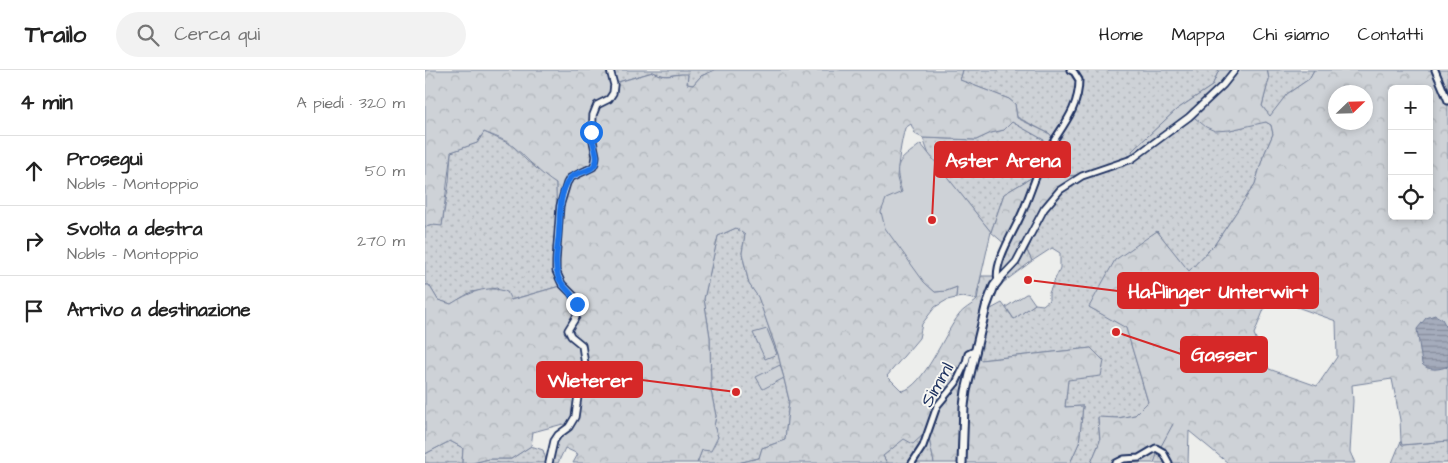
<!DOCTYPE html>
<html lang="it">
<head>
<meta charset="utf-8">
<style>
	body { margin:0; font-family:"Architects Daughter",sans-serif; background:#f2f2f2; color:#222 }
	.controls { position:absolute; right:15px; top:15px; display:grid; overflow:hidden; border-radius:8px; box-shadow:0 2px 8px #0003 }
	.controls button { width:45px; height:45px; display:grid; place-items:center; padding:0; border:0; border-bottom:1px solid #e0e0e0; background:#fff; color:#222; font:25px sans-serif }
	.compass { position:absolute; left:903px; top:15px; width:45px; height:45px; border-radius:50%; background:#fff; box-shadow:0 2px 8px #0003; rotate:67deg }
	.stop { position:absolute; width:15px; height:15px; margin:-11px; border:4px solid #1a73e8; border-radius:50%; background:#fff }
	.stop.end { background:#1a73e8; border-color:#fff; box-shadow:0 1px 5px #0008 }
	.list { margin:0; padding:0; list-style:none }
	h2 { display:flex; justify-content:space-between; align-items:center; height:65px; margin:0; padding:0 20px; font-size:21px }
	h2 small { font-size:16px; font-weight:400; color:#767676 }
	.list li { display:grid; grid-template-columns:32px 1fr auto; gap:15px; align-items:center; box-sizing:border-box; height:70px; padding:0 20px; border-top:1px solid #e0e0e0 }
	.list b { display:block; font-size:19px; white-space:nowrap }
	.list p { margin:0; font-size:16px; white-space:nowrap; color:#767676 }
	.list em { font-size:16px; font-style:normal; color:#767676 }
	.icon { flex:none; width:28px; height:28px; fill:none; stroke:currentColor; stroke-width:2; stroke-linecap:round; stroke-linejoin:round }
	.map { position:relative; flex:none; width:1023px; height:393px; overflow:hidden }
	header { display:flex; align-items:center; gap:30px; box-sizing:border-box; height:70px; padding:0 25px; background:#fff; border-bottom:1px solid #e0e0e0 }
	header strong { font-size:24px }
	nav { display:flex; gap:28px; margin-inline-start:auto; font-size:18px }
	.search { width:350px; height:45px; background:#f2f2f2; display:flex; align-items:center; gap:12px; box-sizing:border-box; padding:0 18px; border-radius:28px; color:#767676; font-size:19px }
	main { display:flex }
	aside { flex:1; background:#fff }
	.map>svg:first-child { display:block }
	.grass { fill:url(#grass-dots); stroke:#74809a }
	.forest { fill:url(#forest-crowns); stroke:#74809a; fill-rule:evenodd }
	.pitch { fill:#ced2d7; stroke:#74809a }
	.water { fill:url(#water-rules); stroke:#6e7a96 }
	.lines { fill:none; stroke-linecap:round; stroke-linejoin:round }
	.stream { stroke:#6e7a96; stroke-width:1 }
	.minor-casing { stroke:#1b2f5e; stroke-width:9 }
	.tertiary-casing { stroke:#1b2f5e; stroke-width:9 }
	.secondary-casing { stroke:#1b2f5e; stroke-width:11 }
	.minor { stroke:#f6f6f2; stroke-width:5 }
	.tertiary { stroke:#f6f6f2; stroke-width:5.5 }
	.secondary { stroke:#f6f6f2; stroke-width:7 }
	.route { stroke:#1a73e8; stroke-width:6 }
	.labels { text-anchor:middle; stroke-width:4; stroke-linejoin:round; paint-order:stroke }
	.street-label { font-size:19px; fill:#1b2f5e; stroke:#f6f6f2 }
	.leader { fill:none; stroke:#d62828; stroke-width:2 }
	.callout-dot { fill:#d62828; stroke:#f6f6f2; stroke-width:2 }
	.callout { fill:#d62828; stroke:#d62828; stroke-width:2 }
	.callout-label { font-size:20px; text-anchor:middle; font-weight:bold; fill:#fff }
</style>
</head>
<body>
<header>
<strong>Trailo</strong>
<div class="search"><svg class="icon" aria-label="search" viewBox="0 0 24 24"><circle cx="10" cy="10" r="6"/><path d="M15 15l6 6"/></svg>Cerca qui</div>
<nav><a>Home</a><a>Mappa</a><a>Chi siamo</a><a>Contatti</a></nav>
</header>
<main>
<aside>
<h2>4 min<small>A piedi · 320 m</small></h2>
<ul class="list">
<li><svg class="icon" aria-label="ahead" viewBox="0 0 24 24"><path d="M12 20V5M6 11l6-6 6 6"/></svg><div><b>Prosegui</b><p>Nobls - Montoppio</p></div><em>50 m</em></li>
<li><svg class="icon" aria-label="right" viewBox="0 0 24 24"><path d="M7 20v-9h11M14 6l5 5-5 5"/></svg><div><b>Svolta a destra</b><p>Nobls - Montoppio</p></div><em>270 m</em></li>
<li><svg class="icon" aria-label="arrive" viewBox="0 0 24 24"><path d="M6 21V4h12l-3 4 3 4H6"/></svg><div><b>Arrivo a destinazione</b></div></li>
</ul>
</aside>
<div class="map">
<svg width="1023" height="393" viewBox="0 0 1023 393">
	<defs>
		<pattern id="grass-dots" width="8" height="8" patternUnits="userSpaceOnUse" patternTransform="scale(1.25)"><rect width="8" height="8" fill="#ced2d7"/><path d="M2 2h.1M6 6h.1" fill="none" stroke="#b0b5bb" stroke-width="1.8" stroke-linecap="round"/></pattern>
		<pattern id="forest-crowns" width="20" height="18" patternUnits="userSpaceOnUse" patternTransform="scale(1.25)"><rect width="20" height="18" fill="#ced2d7"/><path d="M2 6a3 3 0 1 1 6 0M12 15a3 3 0 1 1 6 0" fill="none" stroke="#b0b5bb"/></pattern>
		<pattern id="water-rules" width="6" height="5" patternUnits="userSpaceOnUse" patternTransform="scale(1.25)"><rect width="6" height="5" fill="#a5acbc"/><path d="M0 2.5h6" fill="none" stroke="#868c9c"/></pattern>
	</defs>
	<rect width="100%" height="100%" fill="#edeeec"/>
	<filter id="ink" filterUnits="userSpaceOnUse"><feTurbulence type="fractalNoise" baseFrequency=".02" numOctaves="2"/><feDisplacementMap in="SourceGraphic" scale="10" xChannelSelector="R" yChannelSelector="G"/><feConvolveMatrix kernelMatrix="1 2 1 2 8 2 1 2 1" color-interpolation-filters="sRGB"/></filter>
	<g filter="url(#ink)">
		<path class="grass" d="M185,0H290L276,6L268,15L262,14L263,5C246,2 245,10 228,2L189,13Z
			M538,0H794L787,16L751,40L707,81L708,83L764,43L769,47L805,60L838,52H841L846,55L848,64L838,87L830,114L790,174L764,202L732,161L664,237L701,257L723,332L710,345L693,348H673L675,371L666,393H645L654,373L658,336L640,337L643,309L679,291L666,278L555,290L553,285L564,240L577,233L589,249L610,234L618,235L624,230V223L635,198V183L627,178L607,191L602,181L620,140L635,123L655,109L606,108L579,124L566,162L504,85L498,68L551,70L566,63L579,60L587,52L619,70L608,103L610,104L627,67L625,64L592,47L590,34L584,29L535,10Z
			M842,0H889L884,9L862,24L845,47L837,36L844,9Z
			M1011,0H1023V18Z
			M59,62L87,75L101,90L131,114L135,216L85,230L72,218L46,222L26,234L13,230L4,215H0V157L8,155H17L24,112L26,82L52,73Z
			M311,158L320,165L317,183L324,214L333,226L353,284L364,330L360,370L337,378L334,388L313,393H272L277,380L293,367L289,356L291,346L286,321L285,267L279,229L293,166Z
			M500,363L504,368L509,393H462L458,386L479,368Z
			M25,371L38,378L37,393H0V384Z
			M976,371L978,375L1023,371V393H967Z
			M106,376L118,380L122,393H47L64,389H86Z"/>
		<path class="forest" d="M0,0H185L190,13L228,2C244,10 247,3 263,4L262,14L268,15L276,6L290,0H538L535,10L584,29L590,34L592,48L625,64L627,67L610,104L608,103L619,70L587,52L579,60L566,63L551,70L498,68L490,64L486,54L480,58C476,72 473,93 472,108L499,212L510,222L521,221L532,217L531,228L522,230L510,237L497,254L494,268L462,306L477,321C499,317 520,262 534,245C538,239 547,235 552,230L556,206H572L581,175L566,162L579,124L606,108L654,105L633,119L620,140L602,181L607,191L575,215L564,240L553,285L555,290L666,278L679,291L676,306L643,310L640,337L658,336L654,373L645,393H509L504,368L500,363L488,374L479,369L458,386L462,393H313L334,388L337,378L360,370L364,330L353,284L333,227L324,214L317,183L320,165L311,158L293,166L279,229L285,267L286,321L291,346L289,356L293,367L286,381L277,380L272,393H148L153,384L140,378L133,393H126C121,375 128,368 142,356L138,354L108,362L106,376L86,389H64L47,393H37L38,378L25,371L0,384V215H4L13,230L26,234C44,223 61,214 82,222L86,230L135,216L133,210L131,114C115,104 103,89 89,77C81,70 69,66 59,62L52,73L26,82L17,156L8,155L0,157Z
			M794,0H842L844,9L837,36L845,46L862,24L884,9L889,0H1011L1023,18V260L1021,255V298L1023,296V371L977,375L976,371L975,350L967,309L927,315L928,331L925,382L930,393H803L764,361L763,393H666L675,371L673,347L693,348L710,345L723,332L701,258L664,237L690,190L732,161L764,201L790,174L830,114L838,87L848,64L846,55L841,52L805,60L790,61L781,57L764,43L708,83L707,81L751,40L787,16ZM967,19H1004V146H967ZM911,22H941V52H911ZM844,227L911,251L912,287L892,316L844,299L829,264Z"/>
		<path class="pitch" d="M496,74L566,162L552,224V230L538,227L531,228L532,217L521,221L510,222L499,212L460,158L456,142L461,129L477,122C468,92 472,92 496,74Z
			M601,224H603L610,234L589,249L581,237Z
			M342,259L352,284L340,289L328,263Z
			M355,295L359,308L338,319L331,307Z"/>
		<path class="water" d="M1010,245L1017,249L1023,260V296C1015,300 1003,301 997,294L992,259L1001,248Z"/>
		<g class="lines">
			<path class="stream" d="M735,378L748,354
				M729,393L733,382"/>
			<g class="minor-casing">
				<path id="minor" d="M1010,0L1023,31
					M573,211C568,193 590,160 597,143C605,125 611,104 620,86C633,60 654,42 654,10L649,2L645,0
					M487,393L498,376L512,336L531,313L541,292L543,284L547,282L551,281
					M691,393L699,389L714,388L731,378L738,382L744,393"/>
			</g>
			<g class="tertiary-casing">
				<path id="tertiary" d="M573,211L591,192L619,139L635,120L657,106L707,89L764,47L798,15L810,0
					M124,393L129,371L133,365L144,357L150,347L154,319L161,301L157,275L146,266L143,260L151,247L153,237L149,226L137,214L131,201V191L135,136L142,113L145,108L168,97L170,93L171,86L167,66L168,45L172,35L184,29L188,23L189,15L185,0"/>
			</g>
			<g class="secondary-casing">
				<path id="secondary" d="M537,393L539,336L541,321L561,237L569,216L573,211"/>
			</g>
			<use href="#minor" class="minor"/>
			<use href="#tertiary" class="tertiary"/>
			<use href="#secondary" class="secondary"/>
		</g>
	</g>
	<g class="lines" filter="url(#ink)">
		<path class="route" d="M152,234C148,222 136,217 133,206C129,194 132,183 133,171C136,151 132,130 143,111C149,100 167,104 171,92C174,83 166,72 166,62"/>
	</g>
	<g class="labels">
		<g class="street-label">
			<text transform="translate(511 314) rotate(-60)" y="7">Simml</text>
		</g>
	</g>
	<path class="leader" d="M507 150L510 90M603 210L693 221M691 262L756 284M311 322L217 310"/>
	<g class="callout-dot">
		<circle cx="507" cy="150" r="5"/>
		<circle cx="603" cy="210" r="5"/>
		<circle cx="691" cy="262" r="5"/>
		<circle cx="311" cy="322" r="5"/>
	</g>
	<g class="callout">
		<rect x="510" y="72" width="135" height="35" rx="5"/>
		<rect x="693" y="203" width="200" height="35" rx="5"/>
		<rect x="756" y="267" width="86" height="35" rx="5"/>
		<rect x="112" y="292" width="105" height="35" rx="5"/>
	</g>
	<g class="callout-label">
		<text x="578" y="97">Aster Arena</text>
		<text x="793" y="228">Haflinger Unterwirt</text>
		<text x="799" y="291">Gasser</text>
		<text x="165" y="317">Wieterer</text>
	</g>
</svg>
<div class="controls">
<button>+</button>
<button>−</button>
<button><svg class="icon" aria-label="locate" viewBox="0 0 24 24"><circle cx="12" cy="12" r="6"/><path d="M12 2v4M12 18v4M2 12h4M18 12h4"/></svg></button>
</div>
<svg class="compass" viewBox="-18 -18 36 36"><path d="M0-13l5 13h-10z" fill="#e53935"/><path d="M0 13l5-13h-10z" fill="#767676"/></svg>
<div class="stop" style="left:166px;top:62px"></div>
<div class="stop end" style="left:152px;top:234px"></div>
</div>
</main>
</body>
</html>
